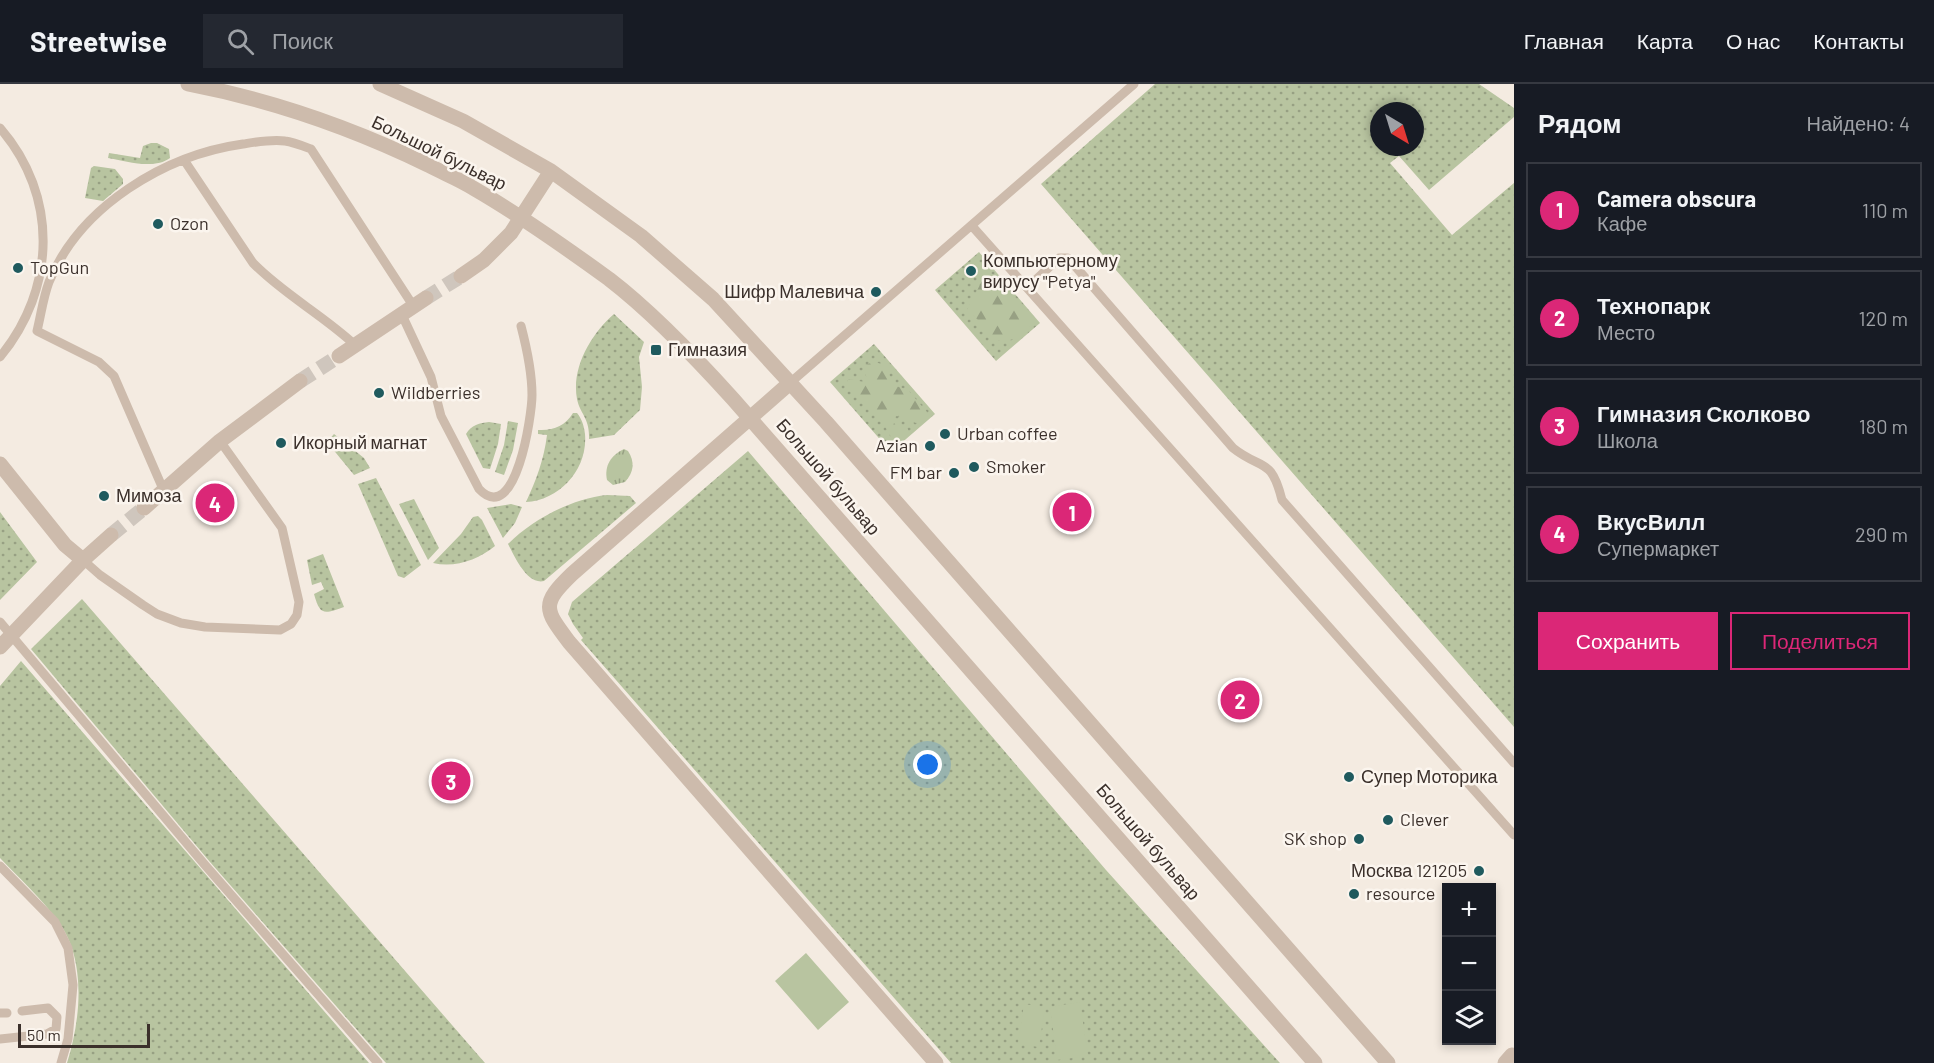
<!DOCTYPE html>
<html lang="ru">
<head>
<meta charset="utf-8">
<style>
	body { margin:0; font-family:Barlow,sans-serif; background:#242831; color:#f1f3f6 }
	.controls { position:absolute; right:18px; bottom:18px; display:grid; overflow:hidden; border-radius:0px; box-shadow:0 3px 9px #0003 }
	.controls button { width:54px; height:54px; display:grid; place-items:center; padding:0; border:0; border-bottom:2px solid #363941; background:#171b24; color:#f1f3f6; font:30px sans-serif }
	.compass { position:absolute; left:1370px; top:18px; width:54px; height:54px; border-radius:50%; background:#171b24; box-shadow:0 3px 9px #0003; rotate:142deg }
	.scale { position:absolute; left:18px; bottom:15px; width:132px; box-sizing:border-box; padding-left:6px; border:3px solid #3b302b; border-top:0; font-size:16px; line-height:21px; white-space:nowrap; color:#3b302b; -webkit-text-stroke:4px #fbf5ee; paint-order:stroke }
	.you { position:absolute; left:928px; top:681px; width:21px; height:21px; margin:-15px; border:4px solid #fff; border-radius:50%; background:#1a73e8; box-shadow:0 0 0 9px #1a73e833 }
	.badge { display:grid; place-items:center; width:39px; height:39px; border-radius:50%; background:#db2777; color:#fff; font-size:20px; font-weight:700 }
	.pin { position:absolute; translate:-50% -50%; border:3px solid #fff; box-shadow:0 2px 6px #0006 }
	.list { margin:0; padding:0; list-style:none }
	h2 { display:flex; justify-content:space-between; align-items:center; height:78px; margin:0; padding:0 24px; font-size:26px }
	h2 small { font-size:20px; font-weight:400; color:#9ea1a6 }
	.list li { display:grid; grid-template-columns:39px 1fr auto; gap:18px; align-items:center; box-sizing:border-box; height:96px; margin:0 12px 12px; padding:0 12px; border:2px solid #363941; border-radius:0px }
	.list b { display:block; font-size:22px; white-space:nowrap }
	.list p { margin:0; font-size:20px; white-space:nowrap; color:#9ea1a6 }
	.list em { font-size:20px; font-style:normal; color:#9ea1a6 }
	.actions { display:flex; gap:12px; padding:18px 24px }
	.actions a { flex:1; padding:14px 0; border:2px solid #db2777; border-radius:0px; text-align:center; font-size:21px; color:#db2777 }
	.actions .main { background:#db2777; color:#fff }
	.icon { flex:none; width:33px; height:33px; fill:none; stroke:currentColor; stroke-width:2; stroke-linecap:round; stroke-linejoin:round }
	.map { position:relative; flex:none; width:1514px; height:979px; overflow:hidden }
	header { display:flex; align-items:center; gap:36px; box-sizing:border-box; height:84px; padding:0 30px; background:#171b24; border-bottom:2px solid #363941 }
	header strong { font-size:28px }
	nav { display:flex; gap:33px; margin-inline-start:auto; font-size:21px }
	.search { width:420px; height:54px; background:#242831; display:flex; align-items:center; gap:15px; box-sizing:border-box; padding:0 21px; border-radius:0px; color:#9ea1a6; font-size:22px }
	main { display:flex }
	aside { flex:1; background:#171b24 }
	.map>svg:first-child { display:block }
	.grass { fill:url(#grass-dots); fill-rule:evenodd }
	.forest { fill:url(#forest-firs) }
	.park { fill:url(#park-tufts) }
	.pitch { fill:#b8c4a0 }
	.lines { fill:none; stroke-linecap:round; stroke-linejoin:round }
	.street-tunnel { stroke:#cfc6bd; stroke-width:15; stroke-dasharray:15 8; stroke-linecap:butt }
	.lane { stroke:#cdbbac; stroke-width:9 }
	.street { stroke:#cdbbac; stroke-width:15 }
	.poi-dot { fill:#1f5a5e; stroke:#fbf5ee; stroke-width:2 }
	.labels { text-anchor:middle; stroke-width:5; stroke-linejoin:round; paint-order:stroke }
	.street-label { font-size:18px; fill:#3b302b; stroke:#fbf5ee }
	.poi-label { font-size:18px; fill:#3b302b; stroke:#fbf5ee; text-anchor:start }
</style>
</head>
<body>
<header>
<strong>Streetwise</strong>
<div class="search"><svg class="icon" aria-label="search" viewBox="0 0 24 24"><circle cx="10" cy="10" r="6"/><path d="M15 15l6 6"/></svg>Поиск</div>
<nav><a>Главная</a><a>Карта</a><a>О нас</a><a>Контакты</a></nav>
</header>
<main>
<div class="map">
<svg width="1514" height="979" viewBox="0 0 1514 979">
	<defs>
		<pattern id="grass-dots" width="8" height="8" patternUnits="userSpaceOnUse" patternTransform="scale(1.5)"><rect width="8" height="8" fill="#b8c4a0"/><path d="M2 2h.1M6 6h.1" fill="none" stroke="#97a083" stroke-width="1.8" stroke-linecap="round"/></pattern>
		<pattern id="forest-firs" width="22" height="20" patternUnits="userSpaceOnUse" patternTransform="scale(1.5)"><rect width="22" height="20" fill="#b8c4a0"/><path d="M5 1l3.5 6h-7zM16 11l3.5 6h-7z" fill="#97a083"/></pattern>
		<pattern id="park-tufts" width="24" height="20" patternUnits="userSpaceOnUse" patternTransform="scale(1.5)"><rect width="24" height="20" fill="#b8c4a0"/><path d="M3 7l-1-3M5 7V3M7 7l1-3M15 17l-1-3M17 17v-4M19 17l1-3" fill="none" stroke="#97a083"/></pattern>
	</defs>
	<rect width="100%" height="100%" fill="#f4ebe1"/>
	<path class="grass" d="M1155,0H1479L1514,24V33L1429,106L1399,72L1390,79L1452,151L1514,99V643L1041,100ZM1379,27H1415V63H1379Z
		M151,59H157L169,65L170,74C154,86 126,77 108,74L109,69L140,74L143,62Z
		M94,82L115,85L123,95V100L103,117L85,114L91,84Z
		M979,168L1040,239L996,277L935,206Z
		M614,230L644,258L639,273L642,303L640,326L614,351L589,355C590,334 580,330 577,315C571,283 592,249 614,230Z
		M874,260L935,330L891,368L830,298Z
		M573,329H577C582,335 584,342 585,350C588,385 560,416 526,418C536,397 544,375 547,351L538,350V346C553,347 565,342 573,329Z
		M508,337L518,339L513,366L504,391L495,388L504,361Z
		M489,338L501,340L498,360L490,385L483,384L466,350C471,341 480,339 489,338Z
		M334,350L364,374L370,384L354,391L327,358Z
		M748,367L1106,786L1280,979H951L581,556L583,554L573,540L568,530L572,518Z
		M376,394L421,481L404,494L398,492L358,400Z
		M607,411L630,412L636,419L544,497C527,501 515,473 508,460C533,435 571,415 607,411Z
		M414,415L439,464L428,476L399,420Z
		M511,420L522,423L515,439L503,454L487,424Z
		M0,428L37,478L0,516Z
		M478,432L482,436L495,462C478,476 455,484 433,479L461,450L473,433Z
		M323,470L344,523C324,530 320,532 314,510L324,505L321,498L312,501L307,476Z
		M82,515L485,979H386L210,778L31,565Z
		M21,577L369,979H67C81,935 87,874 57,836C41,814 19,794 0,774V602Z"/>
	<path class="forest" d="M978,183C1001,195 1014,217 1032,236C1030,243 1027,246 1021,250C1005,264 988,255 977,241L978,236L967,226L983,195L977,191Z
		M874,278C893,282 886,288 893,301L908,306L927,328L925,335L916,339L897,332L891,334L896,342L908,345L907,351L898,359L892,355L879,331L867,325L852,307L845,302L848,296C856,295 862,299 870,298L866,292L865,281Z"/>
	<path class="park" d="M624,365L628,367C635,378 634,388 625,398L613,401L607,396C604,382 611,371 624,365Z"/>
	<path class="pitch" d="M806,869L849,918L818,946L775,897Z
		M1080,918L1088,972L1057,976L1050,923Z
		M1024,920L1045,923L1039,963L1018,960Z"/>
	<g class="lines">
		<path class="street-tunnel" d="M426,214L461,192
			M300,297L339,272
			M111,451L144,424"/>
		<path class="lane" d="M0,44C59,112 56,205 0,273
			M184,76L253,179C283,210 323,231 355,261
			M972,142L1514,751
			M1027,204L1059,174H1068L1233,364C1262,387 1271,372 1282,416L1514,679
			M402,231L431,293L441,332L479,405C516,444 532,330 532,311C532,287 527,265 521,242
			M791,298L1134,0
			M163,405L114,292L99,278L37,247C41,231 43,214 49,198C80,122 165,71 243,60C256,58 272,55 285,57C293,58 303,62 311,65L414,223
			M83,476L100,491L143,521L157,530L181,539L205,543L280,546L291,540L297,531L299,518L282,444L220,357
			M0,538L205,781L378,979
			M0,782L55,838L68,864L73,901L68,955L61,979
			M0,929H7
			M0,955L47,950L56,945L57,933L48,924L22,927"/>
		<path class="street" d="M188,0C271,16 352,44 428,81C443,89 459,95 473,104C520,131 565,163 609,195C652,228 696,274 733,315L1315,979
			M380,0L463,37L551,87L641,152L713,215L826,338L1388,979
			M461,192L484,176L511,149L551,87
			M339,272L426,214
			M791,298L572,490C541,520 544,525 569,558L936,979
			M0,380L65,461L83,476
			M144,424L220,357L300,297
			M0,563L83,476L111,451
			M1505,979L1512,971"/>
	</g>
	<g class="poi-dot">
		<circle cx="158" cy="140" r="6"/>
		<circle cx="18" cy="184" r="6"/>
		<circle cx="971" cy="187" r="6"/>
		<circle cx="876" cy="208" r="6"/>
		<rect x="650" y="260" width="12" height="12" rx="3"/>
		<circle cx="379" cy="309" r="6"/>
		<circle cx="945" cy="350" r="6"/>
		<circle cx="281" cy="359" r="6"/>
		<circle cx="930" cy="362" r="6"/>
		<circle cx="974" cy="383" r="6"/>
		<circle cx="954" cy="389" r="6"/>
		<circle cx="104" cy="412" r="6"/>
		<circle cx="1349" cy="693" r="6"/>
		<circle cx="1388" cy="736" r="6"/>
		<circle cx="1359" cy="755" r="6"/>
		<circle cx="1479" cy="787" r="6"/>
		<circle cx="1354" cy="810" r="6"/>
	</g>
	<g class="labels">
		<g class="street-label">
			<text transform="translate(439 69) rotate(26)" y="6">Большой бульвар</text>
			<text transform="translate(828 393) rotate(49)" y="6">Большой бульвар</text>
			<text transform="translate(1148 758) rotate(49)" y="6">Большой бульвар</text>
		</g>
		<g class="poi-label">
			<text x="170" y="146">Ozon</text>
			<text x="983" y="183">Компьютерному<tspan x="983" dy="21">вирусу "Petya"</tspan></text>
			<text x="30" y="190">TopGun</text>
			<text x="864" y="214" text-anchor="end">Шифр Малевича</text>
			<text x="668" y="272">Гимназия</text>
			<text x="391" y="315">Wildberries</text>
			<text x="957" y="356">Urban coffee</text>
			<text x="293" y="365">Икорный магнат</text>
			<text x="918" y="368" text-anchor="end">Azian</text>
			<text x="986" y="389">Smoker</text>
			<text x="942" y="395" text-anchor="end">FM bar</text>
			<text x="116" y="418">Мимоза</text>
			<text x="1361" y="699">Супер Моторика</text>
			<text x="1400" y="742">Clever</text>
			<text x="1347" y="761" text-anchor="end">SK shop</text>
			<text x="1467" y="793" text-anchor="end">Москва 121205</text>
			<text x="1366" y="816">resource</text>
		</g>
	</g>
</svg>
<div class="controls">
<button>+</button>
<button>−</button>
<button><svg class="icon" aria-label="layers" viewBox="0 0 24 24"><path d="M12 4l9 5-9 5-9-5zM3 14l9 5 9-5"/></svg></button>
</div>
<svg class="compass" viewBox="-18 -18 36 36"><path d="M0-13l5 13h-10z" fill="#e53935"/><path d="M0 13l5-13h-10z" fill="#9ea1a6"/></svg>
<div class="scale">50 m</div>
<div class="you"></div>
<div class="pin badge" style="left:1072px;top:428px">1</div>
<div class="pin badge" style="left:1240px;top:616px">2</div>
<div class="pin badge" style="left:451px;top:697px">3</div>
<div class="pin badge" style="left:215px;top:419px">4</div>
</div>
<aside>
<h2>Рядом<small>Найдено: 4</small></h2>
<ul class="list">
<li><span class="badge">1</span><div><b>Camera obscura</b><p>Кафе</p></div><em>110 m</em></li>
<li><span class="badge">2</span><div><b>Технопарк</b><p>Место</p></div><em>120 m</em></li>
<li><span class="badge">3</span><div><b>Гимназия Сколково</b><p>Школа</p></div><em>180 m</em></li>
<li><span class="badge">4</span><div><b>ВкусВилл</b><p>Супермаркет</p></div><em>290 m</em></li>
</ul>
<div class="actions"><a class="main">Сохранить</a><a>Поделиться</a></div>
</aside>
</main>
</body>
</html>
